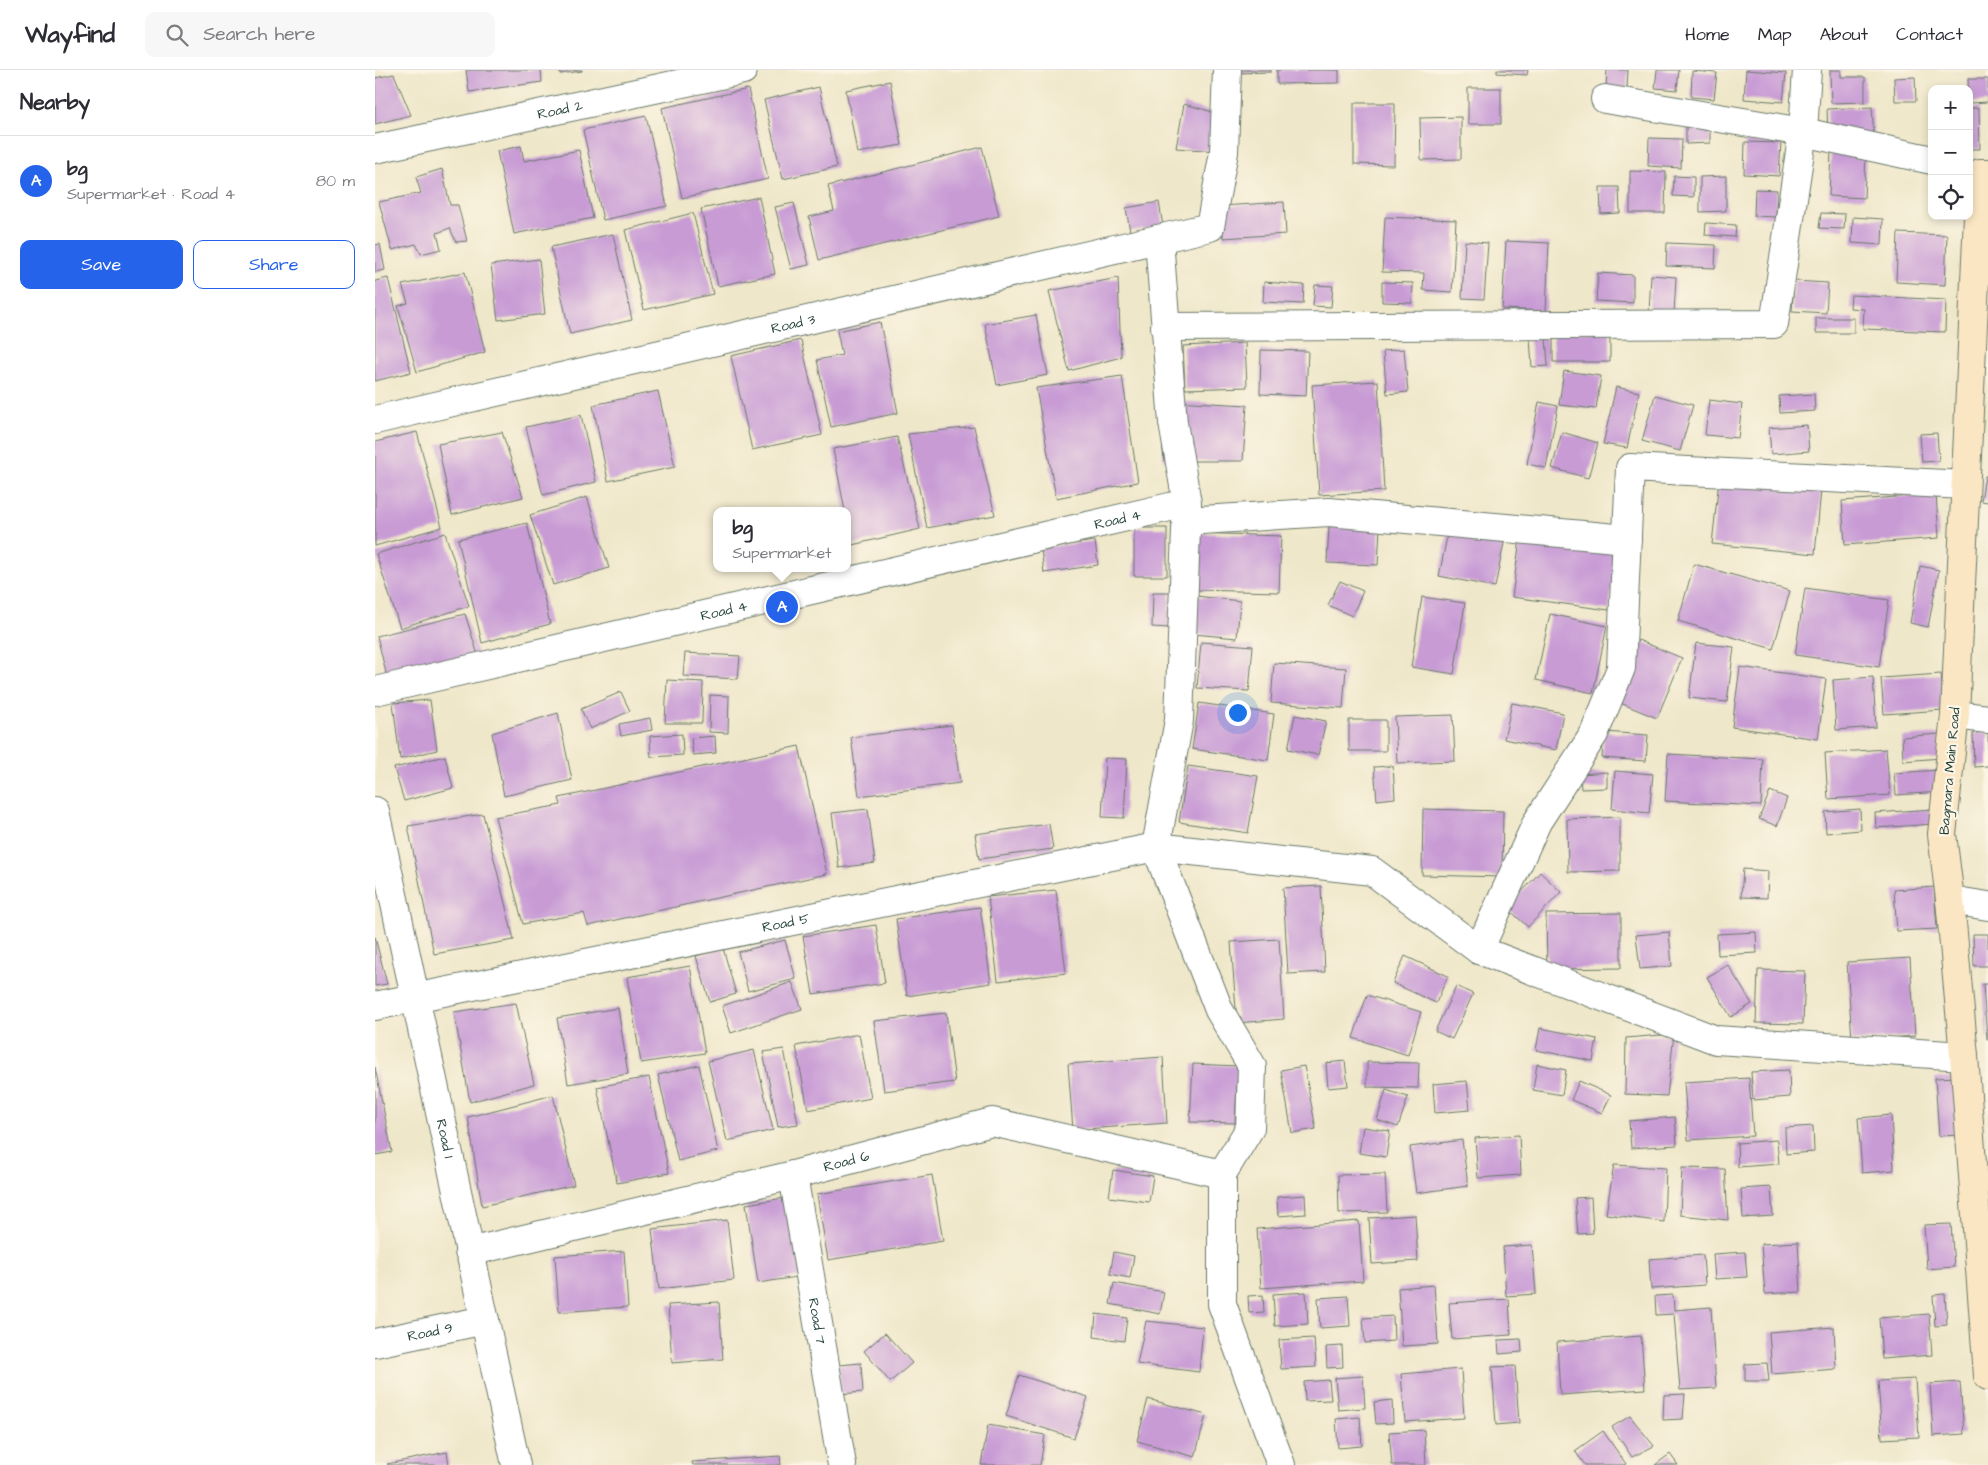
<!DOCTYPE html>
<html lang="en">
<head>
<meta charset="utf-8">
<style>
	body { margin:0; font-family:"Architects Daughter",sans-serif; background:#f7f7f7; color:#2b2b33 }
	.controls { position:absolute; right:15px; top:15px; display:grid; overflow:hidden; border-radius:10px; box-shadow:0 2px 8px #0003 }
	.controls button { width:45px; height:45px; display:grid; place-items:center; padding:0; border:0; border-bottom:1px solid #e1e1e2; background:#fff; color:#2b2b33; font:25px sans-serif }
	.you { position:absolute; left:862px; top:642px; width:18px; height:18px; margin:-12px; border:4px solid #fff; border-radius:50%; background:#1a73e8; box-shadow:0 0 0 8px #1a73e833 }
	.badge { display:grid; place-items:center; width:32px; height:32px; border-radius:50%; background:#2563eb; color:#fff; font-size:16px; font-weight:700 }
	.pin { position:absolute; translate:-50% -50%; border:2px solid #fff; box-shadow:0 1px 5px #0006 }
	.popup { position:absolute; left:338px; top:437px; width:138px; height:65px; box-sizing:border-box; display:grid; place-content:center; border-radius:10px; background:#fff; filter:drop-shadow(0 1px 4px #0005); font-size:16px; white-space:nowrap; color:#7c7c81 }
	.popup b { font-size:19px; color:#2b2b33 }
	.popup::after { content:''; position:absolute; left:50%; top:100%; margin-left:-10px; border:10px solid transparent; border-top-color:#fff }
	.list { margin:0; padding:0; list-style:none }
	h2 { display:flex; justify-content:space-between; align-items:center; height:65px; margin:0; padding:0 20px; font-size:21px }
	h2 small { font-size:16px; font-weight:400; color:#7c7c81 }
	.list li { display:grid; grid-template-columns:32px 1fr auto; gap:15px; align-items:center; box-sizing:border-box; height:90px; padding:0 20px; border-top:1px solid #e1e1e2 }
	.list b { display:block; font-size:19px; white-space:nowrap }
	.list p { margin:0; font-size:16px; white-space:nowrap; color:#7c7c81 }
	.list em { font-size:16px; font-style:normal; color:#7c7c81 }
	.actions { display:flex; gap:10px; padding:15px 20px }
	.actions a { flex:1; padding:11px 0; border:1px solid #2563eb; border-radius:10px; text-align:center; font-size:18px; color:#2563eb }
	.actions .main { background:#2563eb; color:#fff }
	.icon { flex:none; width:28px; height:28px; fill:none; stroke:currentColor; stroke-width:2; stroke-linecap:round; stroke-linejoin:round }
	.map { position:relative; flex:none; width:1613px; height:1395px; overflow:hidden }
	header { display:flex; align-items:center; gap:30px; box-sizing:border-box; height:70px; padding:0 25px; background:#fff; border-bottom:1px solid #e1e1e2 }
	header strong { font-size:24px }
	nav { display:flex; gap:28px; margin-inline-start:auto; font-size:18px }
	.search { width:350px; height:45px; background:#f7f7f7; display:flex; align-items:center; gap:12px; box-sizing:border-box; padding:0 18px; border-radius:10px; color:#7c7c81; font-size:19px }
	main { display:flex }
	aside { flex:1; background:#fff }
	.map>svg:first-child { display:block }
	.building { fill:#c89bd5 }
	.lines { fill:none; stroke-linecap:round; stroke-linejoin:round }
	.street-casing { stroke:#687868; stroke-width:30 }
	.secondary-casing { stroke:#687868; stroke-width:30 }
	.street { stroke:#fff; stroke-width:28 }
	.secondary { stroke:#fbe6c4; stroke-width:28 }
	.labels { text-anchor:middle; stroke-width:4.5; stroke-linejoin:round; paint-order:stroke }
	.street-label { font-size:14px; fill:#1f3d34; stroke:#fcf5e5 }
</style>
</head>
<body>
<header>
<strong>Wayfind</strong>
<div class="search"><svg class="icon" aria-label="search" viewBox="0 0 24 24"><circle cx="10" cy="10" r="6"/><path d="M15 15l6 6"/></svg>Search here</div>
<nav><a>Home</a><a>Map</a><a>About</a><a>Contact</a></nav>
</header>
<main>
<aside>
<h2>Nearby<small></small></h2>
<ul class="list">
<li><span class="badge">A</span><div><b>bg</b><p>Supermarket · Road 4</p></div><em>80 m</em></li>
</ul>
<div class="actions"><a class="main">Save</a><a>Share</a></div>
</aside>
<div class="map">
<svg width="1613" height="1395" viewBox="0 0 1613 1395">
	<rect width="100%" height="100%" fill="#fcf5e5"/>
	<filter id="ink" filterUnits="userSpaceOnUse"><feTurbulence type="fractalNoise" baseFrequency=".02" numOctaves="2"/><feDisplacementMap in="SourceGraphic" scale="10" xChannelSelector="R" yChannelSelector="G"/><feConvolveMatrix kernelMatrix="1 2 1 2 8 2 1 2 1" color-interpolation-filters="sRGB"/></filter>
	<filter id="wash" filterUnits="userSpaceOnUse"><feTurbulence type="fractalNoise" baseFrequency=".0096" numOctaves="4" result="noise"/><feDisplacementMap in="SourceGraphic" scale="20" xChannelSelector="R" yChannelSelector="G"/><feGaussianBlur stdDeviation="1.12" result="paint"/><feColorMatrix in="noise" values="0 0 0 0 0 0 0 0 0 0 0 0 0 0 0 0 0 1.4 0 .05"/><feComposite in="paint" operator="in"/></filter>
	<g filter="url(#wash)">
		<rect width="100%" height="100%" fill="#efe7c9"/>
		<g id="blocks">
			<path class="building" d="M91,0H166L167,12L94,22Z
				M185,0H207V1L185,4Z
				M862,0H896V2L862,3Z
				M902,0H964V13L902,14Z
				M1122,0H1153L1152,5L1122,3Z
				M1232,0H1253L1252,18L1231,17Z
				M1282,0H1304L1302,20L1280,18Z
				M1371,0L1411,3L1408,32L1369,29Z
				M1455,0H1466V7H1490V32L1456,33Z
				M1317,1L1342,3L1339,29L1316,27Z
				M19,4L36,45L0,54V8Z
				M1540,7L1541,31H1520L1519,8Z
				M1593,9H1613V32L1594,33Z
				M515,11L527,75L482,83L471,20Z
				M444,17L462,97L408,109L389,30Z
				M1093,18H1126V54H1093Z
				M373,19L393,109L307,128L287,38Z
				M979,33H1020L1019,95L979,94Z
				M809,34L849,45L842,81L801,78Z
				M1497,37L1499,68L1453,64L1452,39Z
				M1594,38H1604L1605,79H1594Z
				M271,46L292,136L228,150L208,60Z
				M1086,47V89L1046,90L1045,48Z
				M1335,55V73L1311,74V56Z
				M1274,68L1307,69L1306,98L1273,96Z
				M1370,72L1406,73L1404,106L1369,104Z
				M146,76L149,91L204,80L218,148L139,164L122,81Z
				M607,77L624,146L444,190L434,147L459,141L453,116Z
				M1456,82L1491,84L1489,128L1454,126Z
				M67,99L75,135H83L92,171L81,172L75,158L62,163L66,179L46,184L41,174L17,180L4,132L46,123L41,107Z
				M1255,101L1291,102L1290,143H1255Z
				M1299,106L1319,107V127L1298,126Z
				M1351,106V141L1325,142V107Z
				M1225,117H1244L1245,143L1226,144Z
				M1380,119L1402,120L1401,147L1379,146Z
				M384,127L400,204L343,216L326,139Z
				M784,132L788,156L755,161L751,138Z
				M909,132L911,164L848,168L847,136Z
				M419,133L434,195L416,199L400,137Z
				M318,143L338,224L269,240L250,160Z
				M1446,143L1470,144L1469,159L1444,158Z
				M1010,147L1081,150L1077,222L1048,220L1049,203L1007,202Z
				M1478,147L1508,149L1507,175L1477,173Z
				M1331,153L1361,155L1360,167L1330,165Z
				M1523,163L1572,165L1570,215L1521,212Z
				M238,164L257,250L195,264L176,177Z
				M1090,171L1113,173L1109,229L1087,228Z
				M1131,171L1174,173L1171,241L1127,239Z
				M1292,173L1341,175L1340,198L1291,196Z
				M5,174L10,200L0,202V175Z
				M164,189L170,244L123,250L116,195Z
				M90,202L110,282L42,302L23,236L33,233L27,215Z
				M1223,203L1258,205V233L1221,231Z
				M1276,205L1301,207L1299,244L1274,243Z
				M13,208L36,302L0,311V211Z
				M743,208L746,287L694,301L674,221Z
				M1419,211L1453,213L1451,243L1417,241Z
				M889,212L929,215L928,234L888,232Z
				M1007,212L1038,213L1037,233L1007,232Z
				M940,215L958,216L956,237L938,236Z
				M1476,225L1571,230L1570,262L1488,259L1489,239L1475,238Z
				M661,245L673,305L622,315L610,254Z
				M1441,248H1479V263H1441Z
				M505,252L523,343L456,357L442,290L467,285L462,261Z
				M1178,261L1235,262V292H1178Z
				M1171,267L1173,296L1157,297L1155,268Z
				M426,270L447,365L377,380L356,286Z
				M870,273L872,317L810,319L808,276Z
				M1029,279L1033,322L1012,324L1008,281Z
				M886,280L933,281L931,326L885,324Z
				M1189,301L1226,306L1221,339L1184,335Z
				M747,306L763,412L681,428L661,318Z
				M1003,311L1009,421L944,425L937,315Z
				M1241,317L1264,322L1252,378L1228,374Z
				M283,321L300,397L233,411L218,335Z
				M1439,324L1440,341L1405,343L1404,326Z
				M1280,325L1318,335L1305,381L1267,371Z
				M783,330L872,335L868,391H789Z
				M1334,330L1367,334L1363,368L1330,365Z
				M1164,332L1183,336L1171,398L1152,394Z
				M206,345L221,412L168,425L151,357Z
				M1432,355L1434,381L1396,384L1394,358Z
				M599,357L620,445L552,458L533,364Z
				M42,362L67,457L0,476V372Z
				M127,362L148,427L77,445L63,374Z
				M1187,362L1223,373L1213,408L1177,398Z
				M1562,363L1564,391L1547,392L1545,364Z
				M522,367L545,459L477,475L472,441H470L458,379Z
				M1610,406H1613V432L1606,431Z
				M1344,410L1446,420L1440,484L1337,474Z
				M1561,424L1564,468L1470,475L1467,431Z
				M212,427L234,498L178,515L155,445Z
				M152,453L175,554L107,573L83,469Z
				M954,456L1005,458L1003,495L952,493Z
				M1074,457L1130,468L1120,517L1064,506Z
				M759,458H792V506H759Z
				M70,463L94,536L25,558L1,484Z
				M821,463L906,466L904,522L820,520Z
				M1145,469L1242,482L1234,540L1137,527Z
				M720,471L723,495L669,503L666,478Z
				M1319,494L1415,521L1398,579L1303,551Z
				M1545,496L1564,500L1553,557L1535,553Z
				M965,511L988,521L977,546L953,535Z
				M1430,518L1514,530L1504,597L1420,585Z
				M778,522H795L794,558L777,557Z
				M821,526L865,531L862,568L818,564Z
				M1047,527L1090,533L1079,604L1036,597Z
				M90,544L104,588L13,611L2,566Z
				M1175,544L1232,556L1218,623L1161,610Z
				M1263,570L1307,588L1282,648L1238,630Z
				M826,572L878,576L874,621L822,618Z
				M1321,573L1359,577L1352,632L1314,628Z
				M310,583L365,586L363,609L308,606Z
				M899,593L971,598L968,638L896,633Z
				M1365,597L1451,609L1443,669L1357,657Z
				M1566,604L1569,640L1509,644L1506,608Z
				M1498,607L1501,657L1461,660L1458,610Z
				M292,610L328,612L327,653H290Z
				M246,622L255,641L215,659L206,639Z
				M335,625L354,626L353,663L334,662Z
				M55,630L62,680L25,689L18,633Z
				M824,633L899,644L893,690L817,679Z
				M1137,633L1188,643L1181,680L1129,669Z
				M183,643L197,710L129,726L117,663Z
				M920,645L951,651L943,685L913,679Z
				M1078,645L1080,691L1022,693L1020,647Z
				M275,648L277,660L246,666L244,654Z
				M974,650H1011V681H974Z
				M577,655L585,713L484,726L476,667Z
				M1229,662L1273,665L1271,691L1227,688Z
				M1613,662V696L1599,697L1598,663Z
				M307,664L308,685L276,687L275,666Z
				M1564,664L1566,688L1528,691L1527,667Z
				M340,666L341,683L318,685L316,668Z
				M424,676L452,804L213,856L209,843L148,854L120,747L186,735L184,728Z
				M1511,679L1515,725L1453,729L1450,683Z
				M1293,684L1388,689L1386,736L1290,731Z
				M70,686L78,718L29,731L19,698Z
				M730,688L752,689L749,748L727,747Z
				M813,696L883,706L873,763L804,752Z
				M1018,696L1020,728L1002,730L999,697Z
				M1564,700L1566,722L1521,725L1519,703Z
				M1240,701L1278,704L1274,743L1237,739Z
				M1232,702V718L1206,719L1205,704Z
				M1395,721L1412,728L1402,756L1384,749Z
				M493,739L500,793L464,798L457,743Z
				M1048,739L1128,741L1127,807L1047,805Z
				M1485,739L1486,760L1451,763L1450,742Z
				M1558,739L1559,754L1501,758L1500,743Z
				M108,744L139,870L59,884L33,756Z
				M1245,747V801L1193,802L1192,749Z
				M674,754L678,779L604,789L600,764Z
				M1368,799L1393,801L1392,828L1366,827Z
				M1165,802L1186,822L1153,857L1132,838Z
				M946,816L950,902L913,904L908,818Z
				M1559,817L1562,859L1522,861L1519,820Z
				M681,820L691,903L623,911L613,827Z
				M605,837L616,913L532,926L521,849Z
				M1246,843V898L1172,899L1171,844Z
				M501,855L510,913L438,924L428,866Z
				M1294,862L1297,896L1265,899L1261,865Z
				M1381,862L1382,883L1343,885L1342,864Z
				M1598,864H1613V896H1599Z
				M0,867L12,914L0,916Z
				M904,869L909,949L862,953L856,872Z
				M410,870L421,909L373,921L363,882Z
				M348,878L361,924L335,932L321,886Z
				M1030,886L1073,906L1061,933L1018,913Z
				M1535,888L1540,966L1477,971L1472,892Z
				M1353,895L1377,934L1356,947L1332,907Z
				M315,896L330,983L266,993L252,907Z
				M1383,900L1430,901L1428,954L1381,953Z
				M417,912L427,939L356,963L347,936Z
				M1608,914H1613V969H1612Z
				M1081,916L1098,924L1077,969L1060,961Z
				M992,925L1046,942L1033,985L978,968Z
				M141,933L159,1014L95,1032L79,942Z
				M243,938L253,1004L193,1014L182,948Z
				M571,943L580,1012L509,1021L499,951Z
				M1165,958L1222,969L1218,991L1161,980Z
				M484,964L496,1028L433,1040L421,976Z
				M1299,964L1292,1026L1250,1024L1251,968Z
				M409,979L423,1054L403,1057L388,982Z
				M379,980L398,1060L352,1071L333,991Z
				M788,987L792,1053L698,1060L693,994Z
				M970,991L973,1016L953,1018L951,993Z
				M992,992L1044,993L1043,1018L992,1017Z
				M818,994L863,996L860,1053L815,1052Z
				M1162,994L1191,1000L1187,1025L1158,1020Z
				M324,995L343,1081L303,1091L283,1005Z
				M929,996L941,1059L917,1063L906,1000Z
				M0,997L17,1082L0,1085Z
				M1414,1000L1415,1027L1378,1030L1376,1002Z
				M274,1007L294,1103L242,1113L222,1017Z
				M1583,1007L1587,1065L1564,1066L1560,1008Z
				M1374,1008L1378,1066L1313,1070L1309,1012Z
				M1092,1011L1095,1040L1060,1043L1058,1014Z
				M1204,1011L1236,1025L1227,1043L1196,1030Z
				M1011,1020L1033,1027L1023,1057L1002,1050Z
				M178,1025L199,1115L107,1136L93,1047Z
				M1516,1045L1519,1100L1487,1103L1483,1048Z
				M1300,1047L1302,1075L1256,1078L1254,1051Z
				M1438,1056L1439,1082L1411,1084L1410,1058Z
				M988,1057L1015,1061L1011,1087L984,1083Z
				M1144,1065L1146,1105L1103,1108L1100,1068Z
				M1087,1070L1093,1116L1041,1123L1035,1077Z
				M1402,1070L1404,1094L1363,1097L1362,1073Z
				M1239,1095L1291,1098L1289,1152L1231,1144Z
				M1307,1098L1350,1099L1353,1150L1305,1145Z
				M738,1100L778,1106L774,1132L734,1127Z
				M1010,1104L1012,1142L964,1143L963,1105Z
				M557,1105L568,1171L453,1190L442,1124Z
				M1396,1117L1398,1146L1368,1148L1366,1119Z
				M930,1125L931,1144L903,1146L902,1127Z
				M416,1127L428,1206L383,1213L371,1134Z
				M1216,1127L1218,1163L1203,1164L1200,1128Z
				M1040,1145L1043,1191L997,1194L994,1148Z
				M352,1150L359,1210L284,1219L277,1159Z
				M984,1151L988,1211L886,1218L882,1159Z
				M1576,1154L1579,1197L1552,1199L1549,1155Z
				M1423,1172L1426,1222L1390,1224L1386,1174Z
				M1157,1175L1161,1224L1131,1226L1128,1177Z
				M249,1181L253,1237L184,1242L180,1186Z
				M739,1182L759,1186L755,1208L735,1204Z
				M1370,1182L1372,1207L1340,1209L1338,1184Z
				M1328,1185L1330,1215L1276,1219L1274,1189Z
				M739,1213L789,1222L785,1244L735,1234Z
				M1059,1215L1063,1274L1027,1276L1023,1218Z
				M931,1222L933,1254L900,1256L898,1224Z
				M1570,1224L1572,1255L1560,1256L1558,1225Z
				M888,1225L889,1242L874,1243L873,1226Z
				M1298,1225L1299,1240L1336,1237L1341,1318L1305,1320L1299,1244L1281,1245L1280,1226Z
				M973,1226L975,1256L945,1258L943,1228Z
				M1134,1229L1136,1265L1077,1269L1074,1233Z
				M344,1232L348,1289L297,1293L293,1235Z
				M721,1244L752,1248L749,1271L719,1267Z
				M1554,1244L1557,1285L1507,1289L1504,1248Z
				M1018,1246L1019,1271L990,1273L988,1248Z
				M771,1251L828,1257L824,1302L762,1294Z
				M1459,1257L1461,1299L1397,1304L1394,1262Z
				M510,1263L537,1293L515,1312L489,1281Z
				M1266,1266L1270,1319L1185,1325L1182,1272Z
				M939,1268L941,1297L906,1299L904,1270Z
				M1146,1269L1147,1282L1124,1284L1123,1270Z
				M967,1276L968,1297L952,1298L951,1277Z
				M486,1293L488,1322L466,1324L464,1295Z
				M1392,1293L1394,1311H1370V1294Z
				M1140,1296L1144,1353L1121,1355L1117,1297Z
				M1086,1299L1089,1348L1030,1352L1026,1304Z
				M644,1305L713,1327L699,1368L631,1346Z
				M988,1306L990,1338L963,1340L960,1308Z
				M1540,1309L1544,1367L1507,1369L1503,1311Z
				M954,1310L956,1330L930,1331L929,1312Z
				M1585,1312L1589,1364L1558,1366L1555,1314Z
				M1310,1324L1308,1349L1288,1350L1289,1325Z
				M773,1329L831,1345L820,1387L762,1371Z
				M1017,1330L1018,1353L1001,1354L999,1332Z
				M1255,1346L1279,1376L1257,1387L1237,1357Z
				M985,1347L987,1376L963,1378L961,1349Z
				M613,1355L670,1365L665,1395H606Z
				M1049,1360L1051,1395H1017L1014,1362Z
				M1228,1361L1251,1394L1249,1395H1210L1200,1381Z
				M72,1382L74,1395H13L12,1394Z
				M1295,1384L1303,1395H1280Z
				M405,1386L406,1395H318L317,1392Z"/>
		</g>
	</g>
	<g filter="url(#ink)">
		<use href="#blocks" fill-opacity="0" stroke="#687868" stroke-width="1"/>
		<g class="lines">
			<g class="street-casing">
				<g id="street">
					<path d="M1432,0L1428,62L1557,90"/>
					<path id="s1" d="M0,79L368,0"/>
					<path d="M784,169L798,353L812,433L804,650L781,777L844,940L877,996L875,1058L847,1104V1234L906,1395"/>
					<path d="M790,257L1399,254L1428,62L1230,29"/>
					<path id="s2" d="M0,350L835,157L849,82L852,0"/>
					<path d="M811,451L954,442L1252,469"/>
					<path id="s3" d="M0,621L812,433"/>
					<path d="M1580,645L1613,649"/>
					<path id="s4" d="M0,741L141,1395"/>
					<path d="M1575,830L1613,836"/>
					<path d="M1104,880L1162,752L1219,664L1246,598L1255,398L1590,415"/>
					<path id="s5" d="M0,936L781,777L997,801L1104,880L1341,970L1589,986"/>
					<path id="s6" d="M418,1105L467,1395"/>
					<path id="s7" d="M94,1182L418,1105L617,1052L847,1104"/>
					<path id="s8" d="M0,1273L110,1250"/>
				</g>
			</g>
			<g class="secondary-casing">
				<path id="secondary" d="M1613,103H1605L1580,645L1567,764L1575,830L1589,986L1613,1306"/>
			</g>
			<use href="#street" class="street"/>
			<use href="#secondary" class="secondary"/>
		</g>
	</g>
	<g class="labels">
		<g class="street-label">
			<text dy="5" stroke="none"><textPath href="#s1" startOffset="189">Road 2</textPath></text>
			<text dy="5" stroke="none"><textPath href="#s2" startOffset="429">Road 3</textPath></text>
			<text dy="5" stroke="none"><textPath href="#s3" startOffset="762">Road 4</textPath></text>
			<text dy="5" stroke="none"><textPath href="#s3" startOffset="358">Road 4</textPath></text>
			<text transform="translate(1574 701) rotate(-85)" y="5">Bagmara Main Road</text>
			<text dy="5" stroke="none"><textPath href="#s5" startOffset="419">Road 5</textPath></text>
			<text dy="5" stroke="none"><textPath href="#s4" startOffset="335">Road 1</textPath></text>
			<text dy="5" stroke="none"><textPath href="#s7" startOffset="388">Road 6</textPath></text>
			<text dy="5" stroke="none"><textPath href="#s6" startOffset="148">Road 7</textPath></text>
			<text dy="5" stroke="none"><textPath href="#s8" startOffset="56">Road 9</textPath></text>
		</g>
	</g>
</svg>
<div class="controls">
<button>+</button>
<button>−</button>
<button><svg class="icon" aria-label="locate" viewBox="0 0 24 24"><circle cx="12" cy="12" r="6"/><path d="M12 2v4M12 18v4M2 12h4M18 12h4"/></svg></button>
</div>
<div class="you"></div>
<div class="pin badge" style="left:407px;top:537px">A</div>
<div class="popup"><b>bg</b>Supermarket</div>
</div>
</main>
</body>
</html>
